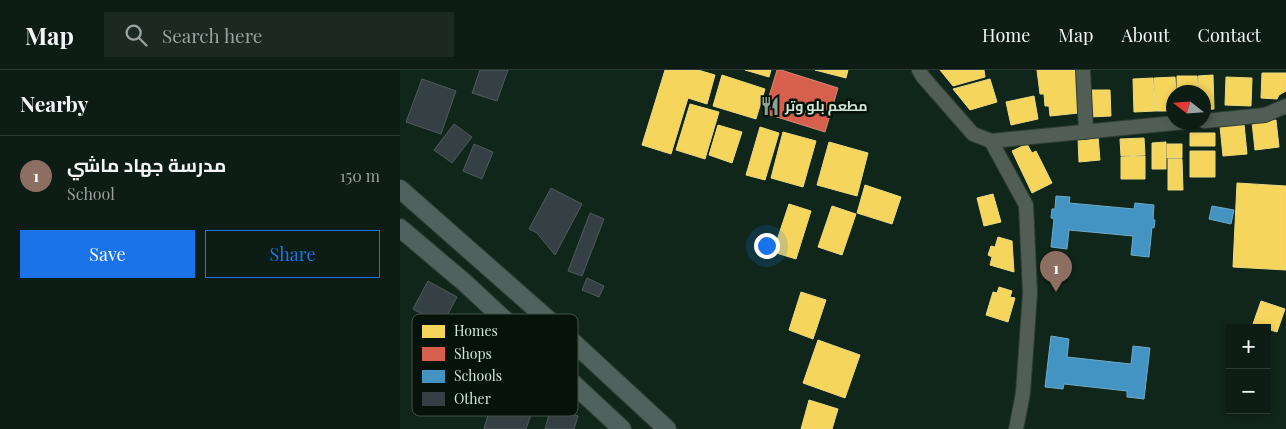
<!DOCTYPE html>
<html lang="en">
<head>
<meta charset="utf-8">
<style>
	body { margin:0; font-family:"Playfair Display",Cairo,serif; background:#1b2922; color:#f1f3f6 }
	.controls { position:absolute; right:15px; bottom:15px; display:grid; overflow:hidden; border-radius:0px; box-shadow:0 2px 8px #0003 }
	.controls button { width:45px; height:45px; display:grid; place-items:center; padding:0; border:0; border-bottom:1px solid #2d3a34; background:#0d1c14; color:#f1f3f6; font:25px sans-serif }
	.compass { position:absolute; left:766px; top:15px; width:45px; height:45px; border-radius:50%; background:#0d1c14; box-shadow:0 2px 8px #0003; rotate:287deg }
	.you { position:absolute; left:366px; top:175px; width:18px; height:18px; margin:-12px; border:4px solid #fff; border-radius:50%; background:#1a73e8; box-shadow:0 0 0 8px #1a73e833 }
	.badge { display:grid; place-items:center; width:32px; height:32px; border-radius:50%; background:#1a73e8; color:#fff; font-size:16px; font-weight:700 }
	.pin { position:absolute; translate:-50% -41px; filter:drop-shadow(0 1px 2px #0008) }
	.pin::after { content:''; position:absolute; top:26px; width:18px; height:15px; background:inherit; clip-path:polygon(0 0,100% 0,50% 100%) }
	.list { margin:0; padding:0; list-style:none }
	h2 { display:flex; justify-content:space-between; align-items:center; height:65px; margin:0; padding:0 20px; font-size:21px }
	h2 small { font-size:16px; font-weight:400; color:#9aa1a0 }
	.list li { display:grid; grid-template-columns:32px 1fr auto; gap:15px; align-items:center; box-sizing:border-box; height:80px; padding:0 20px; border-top:1px solid #2d3a34 }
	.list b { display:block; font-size:19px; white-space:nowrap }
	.list p { margin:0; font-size:16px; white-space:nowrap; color:#9aa1a0 }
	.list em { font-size:16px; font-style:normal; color:#9aa1a0 }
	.actions { display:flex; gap:10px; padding:15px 20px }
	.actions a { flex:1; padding:11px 0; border:1px solid #1a73e8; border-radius:0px; text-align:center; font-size:18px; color:#1a73e8 }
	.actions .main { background:#1a73e8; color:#fff }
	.icon { flex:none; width:28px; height:28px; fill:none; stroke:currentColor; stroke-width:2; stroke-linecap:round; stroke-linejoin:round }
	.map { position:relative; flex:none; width:886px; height:359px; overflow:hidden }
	header { display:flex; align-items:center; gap:30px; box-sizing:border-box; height:70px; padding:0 25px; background:#0d1c14; border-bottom:1px solid #2d3a34 }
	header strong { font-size:24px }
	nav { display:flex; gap:28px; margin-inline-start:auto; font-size:18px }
	.search { width:350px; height:45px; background:#1b2922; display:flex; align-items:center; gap:12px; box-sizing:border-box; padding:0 18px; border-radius:0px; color:#9aa1a0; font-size:19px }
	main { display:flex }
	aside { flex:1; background:#0d1c14 }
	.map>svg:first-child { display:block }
	.homes { fill:#f6d55c; stroke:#ebda81 }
	.shops { fill:#d6604d; stroke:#d48876 }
	.schools { fill:#4393c3; stroke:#6dacc9 }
	.building { fill:#344044; stroke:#505a5c }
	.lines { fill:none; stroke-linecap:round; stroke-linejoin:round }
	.minor-casing { stroke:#2f3e34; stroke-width:16 }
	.major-casing { stroke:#2f3e34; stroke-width:20 }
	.minor { stroke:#505e55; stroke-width:14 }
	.major { stroke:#4f625d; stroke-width:18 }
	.labels { text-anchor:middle; stroke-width:5; stroke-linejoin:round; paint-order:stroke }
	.poi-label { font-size:14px; font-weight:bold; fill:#d0e5d6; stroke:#05130a; text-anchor:start }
	.key { fill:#05130a; stroke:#425247; stroke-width:1 }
	.key-label { font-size:14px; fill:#d0e5d6 }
</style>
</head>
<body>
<header>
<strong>Map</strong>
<div class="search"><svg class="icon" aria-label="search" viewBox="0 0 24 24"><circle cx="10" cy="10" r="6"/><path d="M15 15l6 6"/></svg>Search here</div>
<nav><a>Home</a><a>Map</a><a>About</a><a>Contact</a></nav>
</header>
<main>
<aside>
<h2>Nearby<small></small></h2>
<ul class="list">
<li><span class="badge" style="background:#8d6e63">1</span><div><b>مدرسة جهاد ماشي</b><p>School</p></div><em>150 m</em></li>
</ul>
<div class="actions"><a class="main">Save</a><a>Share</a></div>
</aside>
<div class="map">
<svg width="886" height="359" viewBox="0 0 886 359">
	<rect width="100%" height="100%" fill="#11261a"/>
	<path class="homes" d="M265,0H298L315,5L307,34L288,28L271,84L242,75Z
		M345,0H371L369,7Z
		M415,0H448L446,8Z
		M540,0H584L585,7L553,16Z
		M637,0H676L679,43L650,46L649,36H645L644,24H640Z
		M862,3H886V21L879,25L877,29L861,28Z
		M322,5L365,19L356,49L313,36Z
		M813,5L814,39L804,40V22H799L798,6Z
		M777,6H797L798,22H777Z
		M775,7L776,22H774V41H755L754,8Z
		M826,7L852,8L851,36L825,35Z
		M753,8L755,41L734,42L733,9Z
		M590,9L597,32L570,40L553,19Z
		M688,20H710L711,46L689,47Z
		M634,26L638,49L611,55L606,32Z
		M290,34L319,42L305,89L276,80Z
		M876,50L879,77L855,80L852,52Z
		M844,54L847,84L823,86L820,56Z
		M318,55L342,62L332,93L309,85Z
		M360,57L379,63L365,110L346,105Z
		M383,62L416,71L403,117L371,108Z
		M790,63H815V76H790Z
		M698,66L700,90L679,92L678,68Z
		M744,68L745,85L721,86L720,69Z
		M429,72L468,83L457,126L417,115Z
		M766,72V99H752V73Z
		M627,74L632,83L636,81L652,113L632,123L612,81Z
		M767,74H782V88H767Z
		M790,81H815V107H790Z
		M745,86V109H721V87Z
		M768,89H782L783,120H768Z
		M837,113L886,116V200L833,197Z
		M465,115L501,127L492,154L457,143Z
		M593,124L601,152L584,156L577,128Z
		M389,134L411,141L396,189L373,182Z
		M432,136L456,144L442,185L418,177Z
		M598,167L612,171L614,202L590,195L592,187L588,185L591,176L595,177Z
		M599,217L612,221L610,227L615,228L608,252L586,245L593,222L597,223Z
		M401,222L426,230L413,269L389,260Z
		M861,231L885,239L877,262L867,259V258H863L853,254Z
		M418,270L460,285L445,328L403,313Z
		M409,330L438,339L432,359H401Z"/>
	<path class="shops" d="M377,0H381L438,18L425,62L364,43Z"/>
	<path class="schools" d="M656,126L670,127L669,133L734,139L735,133L754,135L753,150H755L754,158L752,157L749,187L731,185L733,166L669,160L667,179L651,177L654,149L651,148L652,139H655Z
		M812,136L834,140L831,154L809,149Z
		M651,266L669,269L667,287L731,294L733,276L750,278L744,329L727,327V321L664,314L663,319L645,317Z"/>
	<path class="building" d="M80,0H108L97,31L72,23Z
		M22,9L56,21L41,64L6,52Z
		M54,54L72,67L52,93L34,80Z
		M74,74L93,82L82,109L63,101Z
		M151,118L182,134L155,185L137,163L129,159Z
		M190,143L204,149L182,206L168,201Z
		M187,208L204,216L199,227L182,220Z
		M28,211L57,227L42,255L13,239Z
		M103,322L135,333L126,359H87L84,358L92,334L99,336Z
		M151,338L178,346L174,359H145Z"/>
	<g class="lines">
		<g class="minor-casing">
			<path id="minor" d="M519,0L523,7L573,64L591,71L626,135L630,223L623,323L616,359
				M683,0L686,62
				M804,51L865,45L886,36
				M591,71L785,52"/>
		</g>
		<g class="major-casing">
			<path id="major" d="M0,119L160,260L267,359
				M0,158L65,213L222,359"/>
		</g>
		<use href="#minor" class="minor"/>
		<use href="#major" class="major"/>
	</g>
	<defs>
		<g id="restaurant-bare" transform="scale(1.5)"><path d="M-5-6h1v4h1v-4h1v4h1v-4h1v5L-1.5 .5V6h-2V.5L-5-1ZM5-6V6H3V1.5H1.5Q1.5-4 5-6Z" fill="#8da294" stroke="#05130a" stroke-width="2.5" paint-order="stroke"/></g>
	</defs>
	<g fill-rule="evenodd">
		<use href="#restaurant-bare" x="370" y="36"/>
	</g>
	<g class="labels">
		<g class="poi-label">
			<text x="385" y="41">مطعم بلو وتر</text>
		</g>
	</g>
	<rect x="12" y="244" width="166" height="102" rx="8" class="key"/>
	<rect x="22" y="255" width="23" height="13" fill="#f6d55c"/>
	<rect x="22" y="277" width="23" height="14" fill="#d6604d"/>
	<rect x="22" y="300" width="23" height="13" fill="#4393c3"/>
	<rect x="22" y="322" width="23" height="14" fill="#344044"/>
	<g class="key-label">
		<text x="54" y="266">Homes</text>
		<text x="54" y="289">Shops</text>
		<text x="54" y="311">Schools</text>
		<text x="54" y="334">Other</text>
	</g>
</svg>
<div class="controls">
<button>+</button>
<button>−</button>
</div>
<svg class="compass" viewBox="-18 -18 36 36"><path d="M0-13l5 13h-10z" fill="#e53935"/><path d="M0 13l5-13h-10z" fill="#9aa1a0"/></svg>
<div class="you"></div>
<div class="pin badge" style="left:656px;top:222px;background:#8d6e63">1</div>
</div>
</main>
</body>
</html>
